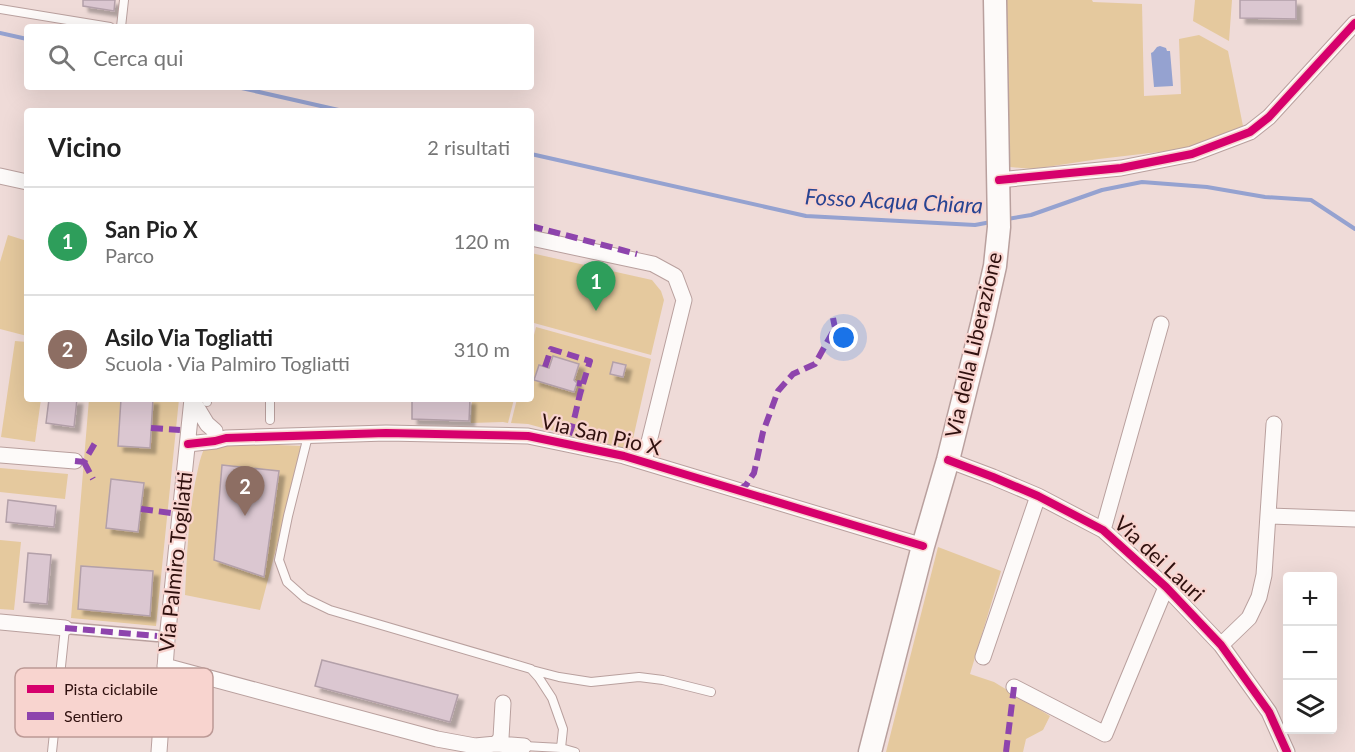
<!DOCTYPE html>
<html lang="it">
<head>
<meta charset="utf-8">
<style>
	body { margin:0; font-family:Lato,sans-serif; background:#f2f2f2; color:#222 }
	.controls { position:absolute; right:18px; bottom:18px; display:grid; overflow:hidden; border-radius:6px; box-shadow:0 6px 24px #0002 }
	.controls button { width:54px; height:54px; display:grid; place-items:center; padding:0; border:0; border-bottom:2px solid #e0e0e0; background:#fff; color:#222; font:30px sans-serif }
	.you { position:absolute; left:844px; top:338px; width:21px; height:21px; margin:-15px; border:4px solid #fff; border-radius:50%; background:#1a73e8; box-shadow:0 0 0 9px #1a73e833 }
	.badge { display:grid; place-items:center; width:39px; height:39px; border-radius:50%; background:#725755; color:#fff; font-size:20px; font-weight:700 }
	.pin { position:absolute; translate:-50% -50px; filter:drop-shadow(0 2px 3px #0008) }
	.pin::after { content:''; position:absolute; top:32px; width:21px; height:18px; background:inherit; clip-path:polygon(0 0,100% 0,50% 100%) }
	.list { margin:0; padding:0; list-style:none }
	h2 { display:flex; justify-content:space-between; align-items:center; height:78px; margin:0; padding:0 24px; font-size:26px }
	h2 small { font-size:20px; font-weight:400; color:#767676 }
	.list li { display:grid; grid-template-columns:39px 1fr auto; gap:18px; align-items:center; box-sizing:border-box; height:108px; padding:0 24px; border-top:2px solid #e0e0e0 }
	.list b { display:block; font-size:22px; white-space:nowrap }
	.list p { margin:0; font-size:20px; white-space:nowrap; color:#767676 }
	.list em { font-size:20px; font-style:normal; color:#767676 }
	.icon { flex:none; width:33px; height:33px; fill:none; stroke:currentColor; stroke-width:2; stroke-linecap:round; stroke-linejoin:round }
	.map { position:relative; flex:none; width:1355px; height:752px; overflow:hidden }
	.search { position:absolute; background:#fff; box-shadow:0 6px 24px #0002; left:24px; top:24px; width:510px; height:66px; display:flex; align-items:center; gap:15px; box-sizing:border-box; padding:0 21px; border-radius:6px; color:#767676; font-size:22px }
	.panel { position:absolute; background:#fff; box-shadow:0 6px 24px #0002; left:24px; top:108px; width:510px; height:294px; border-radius:6px }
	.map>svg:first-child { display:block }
	.green { fill:#e5c99e }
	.water { fill:#95a2d0 }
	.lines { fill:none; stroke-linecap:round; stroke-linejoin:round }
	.stream { stroke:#95a2d0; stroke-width:4 }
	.building { fill:#dbc7d1; stroke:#b3a0a9; stroke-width:1.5; filter:url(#shadow) }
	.service-casing { stroke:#b9a09e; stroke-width:10 }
	.pedestrian-casing { stroke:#b9a09e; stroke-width:13 }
	.minor-casing { stroke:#b9a09e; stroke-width:17 }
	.primary-casing { stroke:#b9a09e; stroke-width:25 }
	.service { stroke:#fdfaf9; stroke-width:8 }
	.pedestrian { stroke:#fdfaf9; stroke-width:10 }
	.minor { stroke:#fdfaf9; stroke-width:15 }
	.primary { stroke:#fdfaf9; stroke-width:22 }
	.quiet { stroke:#8e44ad; stroke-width:6; stroke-dasharray:12 6; stroke-linecap:butt }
	.cycleway-casing { stroke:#f8d4cf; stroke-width:11 }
	.cycleway { stroke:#d6006c; stroke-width:8 }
	.labels { text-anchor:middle; stroke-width:4.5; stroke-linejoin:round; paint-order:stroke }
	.street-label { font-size:21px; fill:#2f100e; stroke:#f8d4cf }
	.water-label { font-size:22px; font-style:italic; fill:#284492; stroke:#f8d4cf }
	.key { fill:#f8d4cf; stroke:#bc9995; stroke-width:1.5 }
	.key-label { font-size:16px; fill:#2f100e }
</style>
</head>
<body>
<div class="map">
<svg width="1355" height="752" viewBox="0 0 1355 752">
	<defs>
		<filter id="shadow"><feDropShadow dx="5.5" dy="5.5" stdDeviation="1.5" flood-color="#0004"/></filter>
	</defs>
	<rect width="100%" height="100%" fill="#efdbd8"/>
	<path class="green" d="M1007,0H1092L1093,2L1142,4L1144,96L1181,94L1179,39L1199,35L1228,51L1243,126L1184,149L1099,159L1033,169L1010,167L1006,22Z
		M1195,0H1232L1229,41L1193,21Z
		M8,235L27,241V336L0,329V262Z
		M531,253L652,280L661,291L664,300L651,355L534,323L531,333Z
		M536,327L651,359L630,452L528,424L511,423L517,399H531V347Z
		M15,341L27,342V399H41L35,442L1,437Z
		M89,399H179L156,626L71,618Z
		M472,399H514L508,423L503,422L471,423Z
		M226,443L303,446L260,610L185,595C187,557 188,520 195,483C198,471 199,459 205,447Z
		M0,468L68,474L65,499L0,492Z
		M0,540L21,542L14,610L0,609Z
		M938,547L1001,571L970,674L994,682L1050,716L1043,730L1026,739L1023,752H886Z"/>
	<path class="water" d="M1160,46L1166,48L1167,51H1170L1173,86L1154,87L1151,53L1153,52L1157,47Z"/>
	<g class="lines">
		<path class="stream" d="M0,33L27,39
			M237,87L343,111
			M531,154L806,216L975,225L991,222
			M1007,219L1031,215L1102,190L1142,182L1207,187L1265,197L1311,200L1355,229"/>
	</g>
	<path class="building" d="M83,0H115L114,11L83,6Z
		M1240,0H1296V19L1240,18Z
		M553,356L579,364L574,380L577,383L574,392L534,380L539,365L549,368Z
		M613,362L626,365L623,377L610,374Z
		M49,399H77L74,427L46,423Z
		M121,399H153L150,448L118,446Z
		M412,399H470L469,421L412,419Z
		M222,465L279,471L264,577L214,560Z
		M111,479L144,483L138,532L106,528Z
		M8,500L56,506L54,527L6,522Z
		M28,553L51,555L47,604L24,602Z
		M81,566L153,571L150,616L78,609Z
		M322,660L458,695L450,722L315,686Z"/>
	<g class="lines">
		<g class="service-casing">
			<path id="service" d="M0,9L110,27
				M121,27L124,0
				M270,399V420
				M207,402V399
				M308,436L288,516L279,560L287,582L305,598L330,610L531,669L539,678L552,698L563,729L561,748
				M532,670L559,677L591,682L639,677L663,680L711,692
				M524,746L561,748L575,752
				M52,752L65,628"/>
		</g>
		<g class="pedestrian-casing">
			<path id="pedestrian" d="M65,628L157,636"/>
		</g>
		<g class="minor-casing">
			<path id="minor" d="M0,176L27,182
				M999,180L1121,168L1192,154L1250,132L1269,117L1355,23
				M531,238L653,264L675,276L684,300L644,462
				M192,399L207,424L215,431
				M188,444L215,441L226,438L386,433L528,436L624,456L923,546
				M0,455L75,461
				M948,460L993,477L1038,496L1103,530L1166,587L1221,645L1269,712L1287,752
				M1268,516L1355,519
				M1103,530L1161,324
				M0,622L65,628
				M1221,645L1249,618L1259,597L1264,575L1274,424
				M983,657L1038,496
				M165,666L437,739L475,746L496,744L501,738L503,703
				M1014,687L1105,734L1166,587
				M496,744L524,746
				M159,752L167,640L192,399"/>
		</g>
		<g class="primary-casing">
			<path id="primary" d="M870,752L923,546L948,460L982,324L995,266L999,227L995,0"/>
		</g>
		<use href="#service" class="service"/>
		<use href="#pedestrian" class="pedestrian"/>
		<use href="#minor" class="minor"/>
		<use href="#primary" class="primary"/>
		<path class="quiet" d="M531,226L637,254
			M545,367L551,349L590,361L583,384
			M151,428L180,430
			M569,435C576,417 577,402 583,384L577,383
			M75,461L84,462L95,443
			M84,462L93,479
			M739,490L746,485L754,473L763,432L778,391L793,374L815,364L835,328L833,318
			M141,509L171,513
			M65,628L157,636
			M1006,752L1014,687"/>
		<g class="cycleway-casing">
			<path id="cycleway" d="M999,180L1121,168L1192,154L1250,132L1269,117L1355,23
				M188,444L215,441L226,438L386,433L528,436L624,456L923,546
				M948,460L993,477L1038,496L1103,530L1166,587L1221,645L1269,712L1287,752"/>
		</g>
		<use href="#cycleway" class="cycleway"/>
	</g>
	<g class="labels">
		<g class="street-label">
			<text transform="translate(974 345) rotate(-77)" y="7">Via della Liberazione</text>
			<text transform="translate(601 435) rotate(13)" y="7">Via San Pio X</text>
			<text transform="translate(1159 559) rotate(43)" y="7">Via dei Lauri</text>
			<text transform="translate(176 562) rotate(-84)" y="7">Via Palmiro Togliatti</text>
		</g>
		<g class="water-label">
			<text transform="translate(894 201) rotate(3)" y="8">Fosso Acqua Chiara</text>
		</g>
	</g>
	<rect x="15" y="668" width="198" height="69" rx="9" class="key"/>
	<rect x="27" y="685" width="27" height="8" fill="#d6006c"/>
	<rect x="27" y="712" width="27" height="8" fill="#8e44ad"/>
	<g class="key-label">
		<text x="64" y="695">Pista ciclabile</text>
		<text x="64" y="722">Sentiero</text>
	</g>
</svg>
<div class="controls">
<button>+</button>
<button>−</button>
<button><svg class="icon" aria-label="layers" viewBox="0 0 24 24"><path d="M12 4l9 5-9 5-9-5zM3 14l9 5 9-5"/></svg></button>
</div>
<div class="you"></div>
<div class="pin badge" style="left:596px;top:311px;background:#2e9e5b">1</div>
<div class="pin badge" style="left:245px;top:516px;background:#8d6e63">2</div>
<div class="search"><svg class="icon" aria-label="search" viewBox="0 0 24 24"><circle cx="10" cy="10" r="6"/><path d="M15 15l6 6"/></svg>Cerca qui</div>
<section class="panel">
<h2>Vicino<small>2 risultati</small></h2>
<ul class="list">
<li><span class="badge" style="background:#2e9e5b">1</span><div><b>San Pio X</b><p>Parco</p></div><em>120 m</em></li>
<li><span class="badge" style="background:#8d6e63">2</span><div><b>Asilo Via Togliatti</b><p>Scuola · Via Palmiro Togliatti</p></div><em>310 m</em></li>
</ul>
</section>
</div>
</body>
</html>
